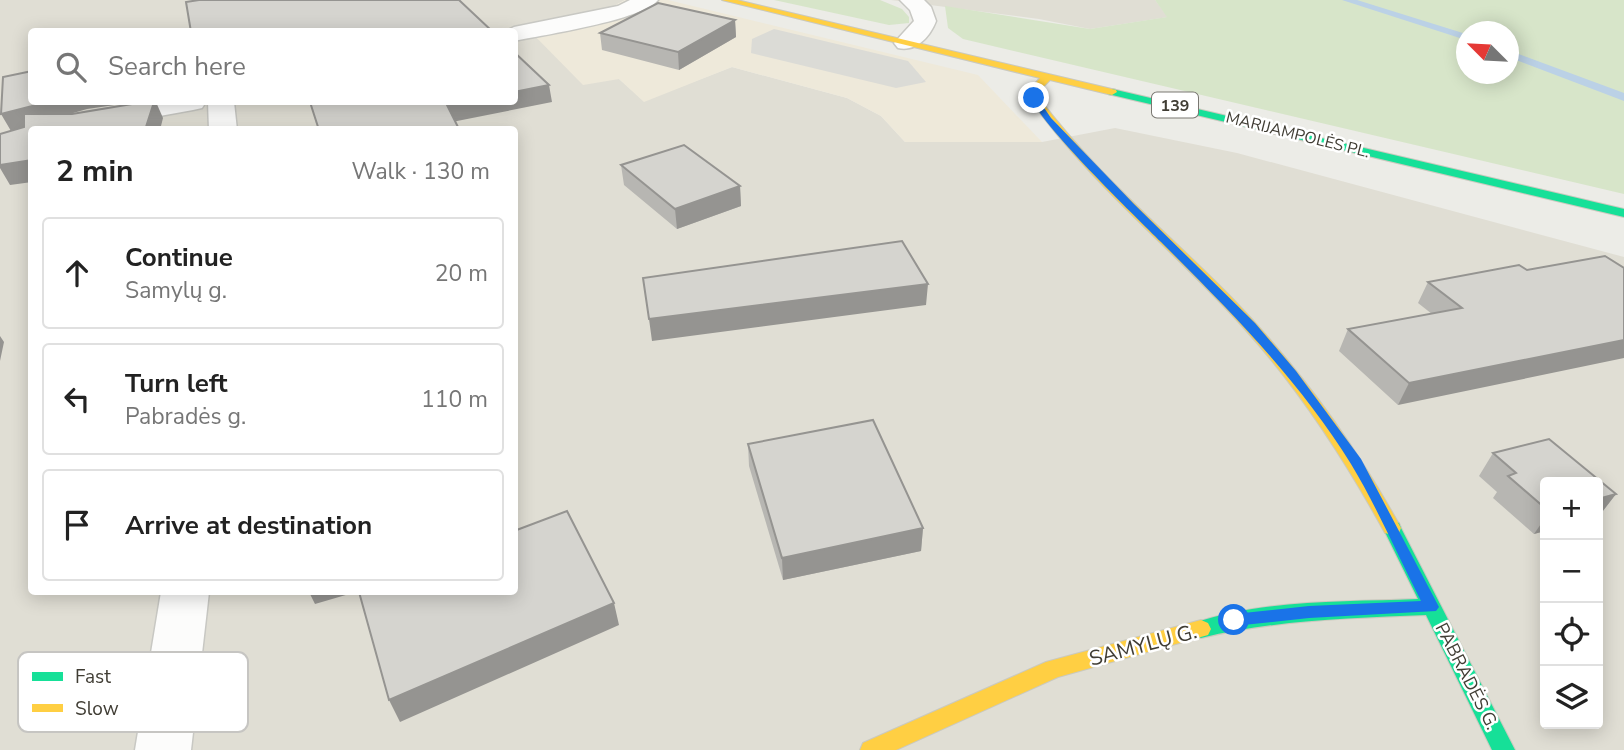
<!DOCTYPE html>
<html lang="en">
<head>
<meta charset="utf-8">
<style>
	body { margin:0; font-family:"Nunito Sans",sans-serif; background:#f6f6f6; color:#222 }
	.controls { position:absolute; right:21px; bottom:21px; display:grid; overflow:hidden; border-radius:7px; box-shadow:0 4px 18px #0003 }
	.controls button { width:63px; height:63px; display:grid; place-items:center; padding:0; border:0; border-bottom:2px solid #e0e0e0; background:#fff; color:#222; font:35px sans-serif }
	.compass { position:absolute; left:1456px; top:21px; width:63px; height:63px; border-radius:50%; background:#fff; box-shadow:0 4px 18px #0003; rotate:294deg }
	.stop { position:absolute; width:21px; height:21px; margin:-16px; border:5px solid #1a73e8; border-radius:50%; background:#fff }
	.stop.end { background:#1a73e8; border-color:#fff; box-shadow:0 2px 7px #0008 }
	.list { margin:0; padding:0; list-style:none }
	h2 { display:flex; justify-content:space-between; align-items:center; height:91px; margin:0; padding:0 28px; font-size:30px }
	h2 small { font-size:23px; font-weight:400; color:#767676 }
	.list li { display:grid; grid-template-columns:46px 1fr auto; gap:21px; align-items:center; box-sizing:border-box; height:112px; margin:0 14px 14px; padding:0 14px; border:2px solid #e0e0e0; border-radius:7px }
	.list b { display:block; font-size:26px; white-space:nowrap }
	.list p { margin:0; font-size:23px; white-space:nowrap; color:#767676 }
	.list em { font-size:23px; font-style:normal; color:#767676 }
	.icon { flex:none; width:38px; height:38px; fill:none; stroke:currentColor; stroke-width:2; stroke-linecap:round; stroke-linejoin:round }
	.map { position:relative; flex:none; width:1624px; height:750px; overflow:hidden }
	.search { position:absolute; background:#fff; box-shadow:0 4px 18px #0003; left:28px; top:28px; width:490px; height:77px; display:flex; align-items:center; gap:18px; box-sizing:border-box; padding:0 24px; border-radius:7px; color:#767676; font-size:26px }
	.panel { position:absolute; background:#fff; box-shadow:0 4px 18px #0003; left:28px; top:126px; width:490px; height:469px; border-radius:7px }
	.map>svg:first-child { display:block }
	.residential { fill:#e0ded4; fill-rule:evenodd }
	.commercial { fill:#eee9da }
	.green { fill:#d7e5c9; fill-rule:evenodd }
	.parking { fill:#dbdbd6 }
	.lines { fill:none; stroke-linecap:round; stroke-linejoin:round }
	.stream { fill:#bbd1e6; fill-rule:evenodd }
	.street-casing { stroke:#c8c8c3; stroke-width:3 }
	.fast-casing { stroke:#cac9be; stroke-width:2 }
	.slow-casing { stroke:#cac9be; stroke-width:2 }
	.street { fill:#fcfcfb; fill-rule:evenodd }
	.fast { fill:#16e098; fill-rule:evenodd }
	.slow { fill:#ffcf43; fill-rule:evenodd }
	.wall { fill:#b7b6b2 }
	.shaded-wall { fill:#959491 }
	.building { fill:#d5d4cf; stroke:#959491; stroke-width:2 }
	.route { fill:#1a73e8 }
	.labels { text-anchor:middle; stroke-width:5; stroke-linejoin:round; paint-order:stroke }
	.shield { fill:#fff; stroke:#797771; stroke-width:2 }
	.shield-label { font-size:16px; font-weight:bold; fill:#403d34 }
	.far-street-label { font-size:16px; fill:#403d34; stroke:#fff }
	.street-label { font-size:18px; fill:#403d34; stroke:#fff }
	.near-street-label { font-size:21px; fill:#403d34; stroke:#fff }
	.key { fill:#fff; stroke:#c6c5c2; stroke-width:2 }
	.key-label { font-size:19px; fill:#403d34 }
</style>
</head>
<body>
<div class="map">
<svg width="1624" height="750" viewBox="0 0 1624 750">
	<rect width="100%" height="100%" fill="#ecece7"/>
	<path class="residential" d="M0,0H625L606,10L619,79L644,101L732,67L847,98L881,116L905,142H1042L1115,128L1237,153L1624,257V750H0ZM32,32H514V102H32ZM32,130H514V592H32ZM1545,482H1598V724H1545Z
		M891,0H1155L1168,17L1090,29L1039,19Z"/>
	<path class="commercial" d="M625,0H668L978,75L1042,142H905L881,116L847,98L732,67L644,102L619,79L583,85L526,27L606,10Z"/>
	<path class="green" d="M774,0H880L902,9L909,17V23L889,25Z
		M1155,0H1624V194L963,39L948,28L945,6L1090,29L1167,17ZM1466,32H1508V74H1466Z"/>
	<path class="parking" d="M774,29L908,61L926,82L896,88L751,53L752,39Z"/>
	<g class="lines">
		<path class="stream" d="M1342,0H1357L1466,34V40Z
			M1508,50L1624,93V101L1508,57Z"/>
		<g class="street-casing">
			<path id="street" d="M630,0H658C643,20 543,35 514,41V32H504L514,27L618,6Z
				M900,0H924L931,7L936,21C930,37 916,52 898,48L894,43L914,21L910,10Z
				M149,102H206L202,108L193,110L82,130H36L39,124L87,112Z
				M208,102H234L237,130H209Z
				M161,592H209L191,750H135Z"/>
		</g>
		<g class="fast-casing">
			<path id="fast" d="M1112,89L1624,209V217L1108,94L1107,92Z
				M1392,521L1399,523L1401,528L1515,750H1492L1426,615C1350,618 1275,620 1201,638L1194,635L1191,629L1194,623C1264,599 1345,602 1418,599L1383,528L1385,523Z"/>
		</g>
		<g class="slow-casing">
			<path id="slow" d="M722,0H737L1116,90L1117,92L1112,95L1050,80L1041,89L1039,98C1095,173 1166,231 1231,297C1298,366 1355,444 1401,528L1399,533L1392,535L1385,533C1345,460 1300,390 1243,327C1173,249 1090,184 1029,98L1031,88L1040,78Z
				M1201,620L1208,623L1211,629L1208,635L1058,677L896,750H860L863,743L1046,662Z"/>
		</g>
		<use href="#street" class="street"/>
		<use href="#fast" class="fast"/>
		<use href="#slow" class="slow"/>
	</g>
	<path class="wall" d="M735,20L736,37L679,70L602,50L600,33Z
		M621,165L740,186L741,206L677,229L624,185Z
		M1519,265L1398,405L1339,351L1348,329L1432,314L1418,303L1428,282Z
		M1549,439L1616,494L1599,516L1598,517V482H1545V531L1534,534L1493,498L1497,492L1479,476L1493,453Z
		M748,444L923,528L921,551L783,580L749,466Z"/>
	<path class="shaded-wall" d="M735,20L736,37L679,70L678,52Z
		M549,85L552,102L452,122L447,105L466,102H514V92Z
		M48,102H136L87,109L11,131L1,114Z
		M154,102H156L163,118L160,130H145Z
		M32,160V182L10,185L0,168V165Z
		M740,186L741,206L677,229L675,209Z
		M928,284L926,305L652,341L649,319Z
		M0,336L4,342L0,361Z
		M1624,340V358L1398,405L1409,383Z
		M1616,494L1599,516L1598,517V499Z
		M1545,518V531L1534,534Z
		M923,528L921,551L783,580L782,558Z
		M309,592H356L315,604Z
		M614,603L619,625L400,722L389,700Z"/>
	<path class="building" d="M199,0H459L493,32H191L186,2Z
		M658,3L735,20L678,52L600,33Z
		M514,52L549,85L514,92Z
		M32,71V102H48L1,114L3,77Z
		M144,102H154L145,130H32V160L0,165V134L24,127V114H72Z
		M310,102H466L447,105L458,127L445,130H319Z
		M684,145L740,186L675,209L621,165Z
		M902,241L928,284L649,319L643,278Z
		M1605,256L1624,268V340L1409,383L1348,329L1462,308L1428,282L1519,265L1527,270Z
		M873,420L923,528L782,558L748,444Z
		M1549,439L1616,494L1598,499V482H1545V508L1508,476L1516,473L1493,453Z
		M567,511L614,603L389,700L359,592H514V531Z"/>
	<path class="route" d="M1031,96H1036L1051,118L1134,204L1255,323L1296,371L1361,459L1439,607L1436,611L1309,618L1234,626L1229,625L1227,620L1234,614L1309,606L1421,601C1398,556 1377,507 1351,464C1299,380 1230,311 1161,242C1138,219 1035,120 1031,96Z"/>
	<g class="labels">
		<rect class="shield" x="1152" y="92.5" width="46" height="25" rx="5"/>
		<g class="shield-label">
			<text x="1175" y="111">139</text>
		</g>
		<g class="far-street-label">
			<text transform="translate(1298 134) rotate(14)" y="6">MARIJAMPOLĖS PL.</text>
		</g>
		<g class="street-label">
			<text transform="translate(1467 676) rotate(63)" y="6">PABRADĖS G.</text>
		</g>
		<g class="near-street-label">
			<text transform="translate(1143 645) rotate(-15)" y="7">SAMYLŲ G.</text>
		</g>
	</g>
	<rect x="18" y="652" width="230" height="80" rx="10" class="key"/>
	<rect x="32" y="672" width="31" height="9" fill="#16e098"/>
	<rect x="32" y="704" width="31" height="8" fill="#ffcf43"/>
	<g class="key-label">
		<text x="75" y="683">Fast</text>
		<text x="75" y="715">Slow</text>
	</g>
</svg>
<div class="controls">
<button>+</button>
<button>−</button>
<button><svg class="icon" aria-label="locate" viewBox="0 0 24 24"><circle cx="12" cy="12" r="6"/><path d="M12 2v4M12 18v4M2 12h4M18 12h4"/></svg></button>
<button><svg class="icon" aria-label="layers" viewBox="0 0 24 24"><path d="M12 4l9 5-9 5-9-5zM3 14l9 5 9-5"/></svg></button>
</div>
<svg class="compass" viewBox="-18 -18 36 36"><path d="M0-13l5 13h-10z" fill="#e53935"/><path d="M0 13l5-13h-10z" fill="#767676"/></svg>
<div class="stop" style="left:1234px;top:620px"></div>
<div class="stop end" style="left:1034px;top:98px"></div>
<div class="search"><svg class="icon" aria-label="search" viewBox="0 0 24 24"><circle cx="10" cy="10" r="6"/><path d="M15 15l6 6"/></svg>Search here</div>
<section class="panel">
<h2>2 min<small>Walk · 130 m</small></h2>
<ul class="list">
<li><svg class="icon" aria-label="ahead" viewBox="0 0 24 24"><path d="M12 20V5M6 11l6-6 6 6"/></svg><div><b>Continue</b><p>Samylų g.</p></div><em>20 m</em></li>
<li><svg class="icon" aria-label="left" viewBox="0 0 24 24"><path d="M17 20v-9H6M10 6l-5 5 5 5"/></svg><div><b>Turn left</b><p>Pabradės g.</p></div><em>110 m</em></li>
<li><svg class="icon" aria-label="arrive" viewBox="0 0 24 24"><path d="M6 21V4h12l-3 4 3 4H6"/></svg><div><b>Arrive at destination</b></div></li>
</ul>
</section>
</div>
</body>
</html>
